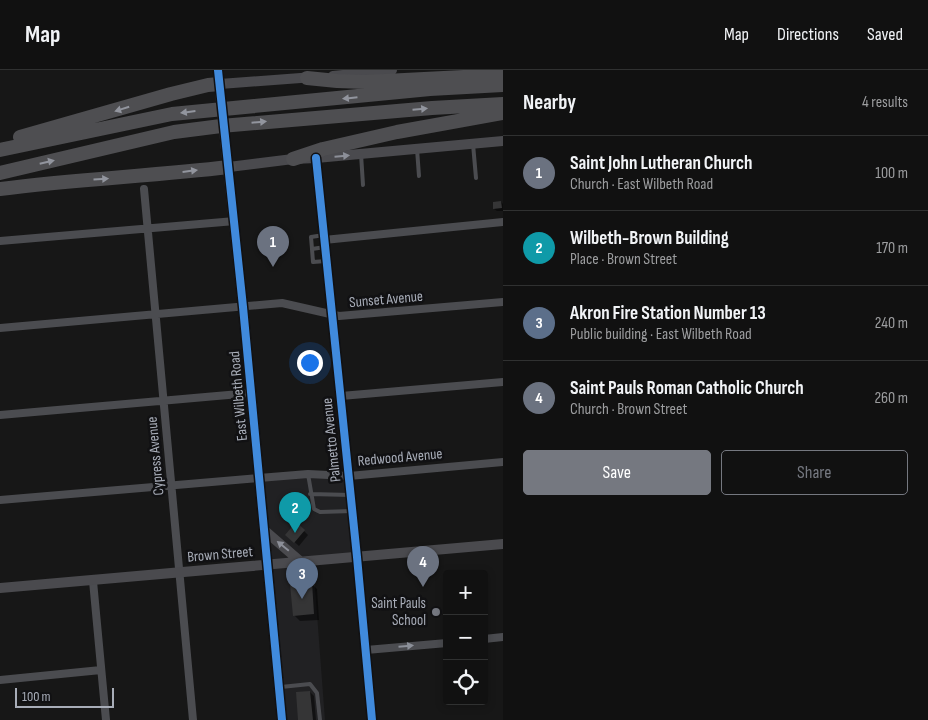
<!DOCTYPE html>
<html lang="en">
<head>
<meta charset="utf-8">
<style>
	body { margin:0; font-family:"Sofia Sans Condensed",sans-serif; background:#1e1f1f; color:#f1f3f6 }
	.controls { position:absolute; right:15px; bottom:15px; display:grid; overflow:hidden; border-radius:5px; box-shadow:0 2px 8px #0003 }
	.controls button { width:45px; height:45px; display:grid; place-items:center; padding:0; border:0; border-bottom:1px solid #303131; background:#111; color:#f1f3f6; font:25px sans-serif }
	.scale { position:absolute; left:15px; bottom:12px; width:99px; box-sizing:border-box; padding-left:5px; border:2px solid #a8adb8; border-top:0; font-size:14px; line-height:18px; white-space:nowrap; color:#a8adb8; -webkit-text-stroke:4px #111113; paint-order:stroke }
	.you { position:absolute; left:309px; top:292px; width:18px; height:18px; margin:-12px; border:4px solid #fff; border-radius:50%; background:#1a73e8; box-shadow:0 0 0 8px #1a73e833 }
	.badge { display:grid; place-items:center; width:32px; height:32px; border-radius:50%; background:#757880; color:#fff; font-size:16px; font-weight:700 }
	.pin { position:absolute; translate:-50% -41px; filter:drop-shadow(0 1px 2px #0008) }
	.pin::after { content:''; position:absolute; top:26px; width:18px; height:15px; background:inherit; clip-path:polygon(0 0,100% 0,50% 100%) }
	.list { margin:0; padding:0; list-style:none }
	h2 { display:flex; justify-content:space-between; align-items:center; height:65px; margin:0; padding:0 20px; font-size:21px }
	h2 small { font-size:16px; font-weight:400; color:#9c9d9f }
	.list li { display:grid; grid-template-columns:32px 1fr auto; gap:15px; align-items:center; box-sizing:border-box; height:75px; padding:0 20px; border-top:1px solid #303131 }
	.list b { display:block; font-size:19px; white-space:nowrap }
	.list p { margin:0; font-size:16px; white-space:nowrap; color:#9c9d9f }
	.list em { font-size:16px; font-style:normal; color:#9c9d9f }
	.actions { display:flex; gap:10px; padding:15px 20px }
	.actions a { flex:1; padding:11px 0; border:1px solid #757880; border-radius:5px; text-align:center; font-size:18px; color:#757880 }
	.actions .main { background:#757880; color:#fff }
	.icon { flex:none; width:28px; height:28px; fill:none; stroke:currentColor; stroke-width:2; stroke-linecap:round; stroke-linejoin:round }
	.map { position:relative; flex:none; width:503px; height:650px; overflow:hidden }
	header { display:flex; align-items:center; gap:30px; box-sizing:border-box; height:70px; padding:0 25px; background:#111; border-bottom:1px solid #303131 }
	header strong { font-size:24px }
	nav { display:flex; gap:28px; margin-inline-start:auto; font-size:18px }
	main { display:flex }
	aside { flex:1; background:#111 }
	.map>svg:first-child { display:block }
	.built { fill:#212123 }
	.shadow { fill:#0007 }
	.building { fill:#353536 }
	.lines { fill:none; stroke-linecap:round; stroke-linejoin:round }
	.service { stroke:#4b4c50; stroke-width:4 }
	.minor { stroke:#4b4c50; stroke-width:8 }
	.secondary { stroke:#4a4a4e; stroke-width:10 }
	.motorway { stroke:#4e4e51; stroke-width:14 }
	.secondary-bridge { stroke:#4a4a4e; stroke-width:10 }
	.cycleway-casing { stroke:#111113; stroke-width:11 }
	.cycleway { stroke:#408adc; stroke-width:8 }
	.oneway { fill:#92959e }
	.oneway2 { fill:#8c8f98 }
	.oneway3 { fill:#8c9099 }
	.poi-dot { fill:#757880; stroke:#111113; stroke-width:2 }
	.labels { text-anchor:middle; stroke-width:5; stroke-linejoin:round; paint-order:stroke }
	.street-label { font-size:15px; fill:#a8adb8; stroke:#111113 }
	.poi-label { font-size:15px; fill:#a8adb8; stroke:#111113; text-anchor:end }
</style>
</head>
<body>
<header>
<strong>Map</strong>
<nav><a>Map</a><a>Directions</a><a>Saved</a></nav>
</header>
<main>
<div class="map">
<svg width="503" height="650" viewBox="0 0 503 650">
	<rect width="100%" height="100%" fill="#171717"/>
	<path class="built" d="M349,406L357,487L313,491L325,650H282L259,408Z"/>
	<path class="shadow" d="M501,132L503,134V141H497L494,139Z
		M304,461L308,465L299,476L291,469Z
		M312,514L317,519L319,550L300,551L294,545Z
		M310,622L314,626L316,650H299Z"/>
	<path class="building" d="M501,131L502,138L493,139V132Z
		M296,452L305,460L294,473L285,465Z
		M312,512L314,544L293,546L290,514Z
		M310,621L313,650H298L296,622Z"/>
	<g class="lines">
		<path class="service" d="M473,74L476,108
			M417,79L419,106
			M361,84L363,115
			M325,177L312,179L313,192L326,191
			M312,179L311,167L324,165
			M308,404L314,439L320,442L352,441
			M310,424L351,425
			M281,617L310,614L317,623L320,650"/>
		<path class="minor" d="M316,88L357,487L372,650
			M144,119L193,650
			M324,170L503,152
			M0,171L235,151
			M0,258L282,233L339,246L503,232
			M341,326L503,312
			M0,345L251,323
			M0,430L259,408L308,404L349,406L503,392
			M93,511L106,650
			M484,569L503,567
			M366,580L447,573
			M0,610L101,600"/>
		<path class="secondary" d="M218,0L221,32
			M333,6L392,0
			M220,14L314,7
			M225,70L243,237L282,650
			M229,97L293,89L316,88L503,71
			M264,460L301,492
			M0,518L503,474"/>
		<path class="motorway" d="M307,8L337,11L365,12L503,5
			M20,67L171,24L208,15L220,14
			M0,80L172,44L430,19L503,15
			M293,89L323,79L397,62L503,43
			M0,103L174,62L221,56L432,38L503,34
			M0,119C76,109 153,106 229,97"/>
		<path class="secondary-bridge" d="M221,32L225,70"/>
		<g class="cycleway-casing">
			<path id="cycleway" d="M218,0L243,237L282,650
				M316,88L357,487L372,650"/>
		</g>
		<use href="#cycleway" class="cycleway"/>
	</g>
	<defs><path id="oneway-solid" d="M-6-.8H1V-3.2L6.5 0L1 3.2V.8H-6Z" transform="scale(1.25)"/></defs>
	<g class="oneway">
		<use href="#oneway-solid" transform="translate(350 28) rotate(174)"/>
		<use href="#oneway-solid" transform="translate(122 39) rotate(163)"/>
		<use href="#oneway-solid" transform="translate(420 39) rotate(-5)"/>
		<use href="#oneway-solid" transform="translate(188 42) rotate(173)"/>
		<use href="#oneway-solid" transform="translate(259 52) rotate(-5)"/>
		<use href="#oneway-solid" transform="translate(47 92) rotate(-13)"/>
		<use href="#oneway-solid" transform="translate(190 101) rotate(-7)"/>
		<use href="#oneway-solid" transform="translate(101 109) rotate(-3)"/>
	</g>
	<g class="oneway2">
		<use href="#oneway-solid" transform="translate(342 86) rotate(-5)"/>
		<use href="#oneway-solid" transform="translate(283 476) rotate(-141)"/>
	</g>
	<use class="oneway3" href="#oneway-solid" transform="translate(406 576) rotate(-5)"/>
	<circle class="poi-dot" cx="436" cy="542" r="5"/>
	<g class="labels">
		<g class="street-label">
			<text transform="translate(386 229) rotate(-5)" y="5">Sunset Avenue</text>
			<text transform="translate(238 326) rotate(-95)" y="5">East Wilbeth Road</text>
			<text transform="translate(331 370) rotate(-96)" y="5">Palmetto Avenue</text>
			<text transform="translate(155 386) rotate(-95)" y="5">Cypress Avenue</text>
			<text transform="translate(400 387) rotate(-5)" y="5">Redwood Avenue</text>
			<text transform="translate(220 484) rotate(-5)" y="5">Brown Street</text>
		</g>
		<g class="poi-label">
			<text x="426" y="538">Saint Pauls<tspan x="426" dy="17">School</tspan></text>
		</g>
	</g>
</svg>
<div class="controls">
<button>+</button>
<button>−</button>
<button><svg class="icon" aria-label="locate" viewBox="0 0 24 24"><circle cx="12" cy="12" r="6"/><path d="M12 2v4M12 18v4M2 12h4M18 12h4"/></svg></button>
</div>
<div class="scale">100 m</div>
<div class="you"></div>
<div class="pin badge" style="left:273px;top:197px;background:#6b7280">1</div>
<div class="pin badge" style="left:295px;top:463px;background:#0f9aa8">2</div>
<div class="pin badge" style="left:302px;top:529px;background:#5c6f8a">3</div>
<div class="pin badge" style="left:423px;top:517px;background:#6b7280">4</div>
</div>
<aside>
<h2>Nearby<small>4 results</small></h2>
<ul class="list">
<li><span class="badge" style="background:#6b7280">1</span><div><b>Saint John Lutheran Church</b><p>Church · East Wilbeth Road</p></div><em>100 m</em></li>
<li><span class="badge" style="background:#0f9aa8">2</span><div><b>Wilbeth-Brown Building</b><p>Place · Brown Street</p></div><em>170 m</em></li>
<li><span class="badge" style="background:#5c6f8a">3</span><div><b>Akron Fire Station Number 13</b><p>Public building · East Wilbeth Road</p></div><em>240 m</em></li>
<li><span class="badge" style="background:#6b7280">4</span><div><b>Saint Pauls Roman Catholic Church</b><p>Church · Brown Street</p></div><em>260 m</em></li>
</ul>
<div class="actions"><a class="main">Save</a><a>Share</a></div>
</aside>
</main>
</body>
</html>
